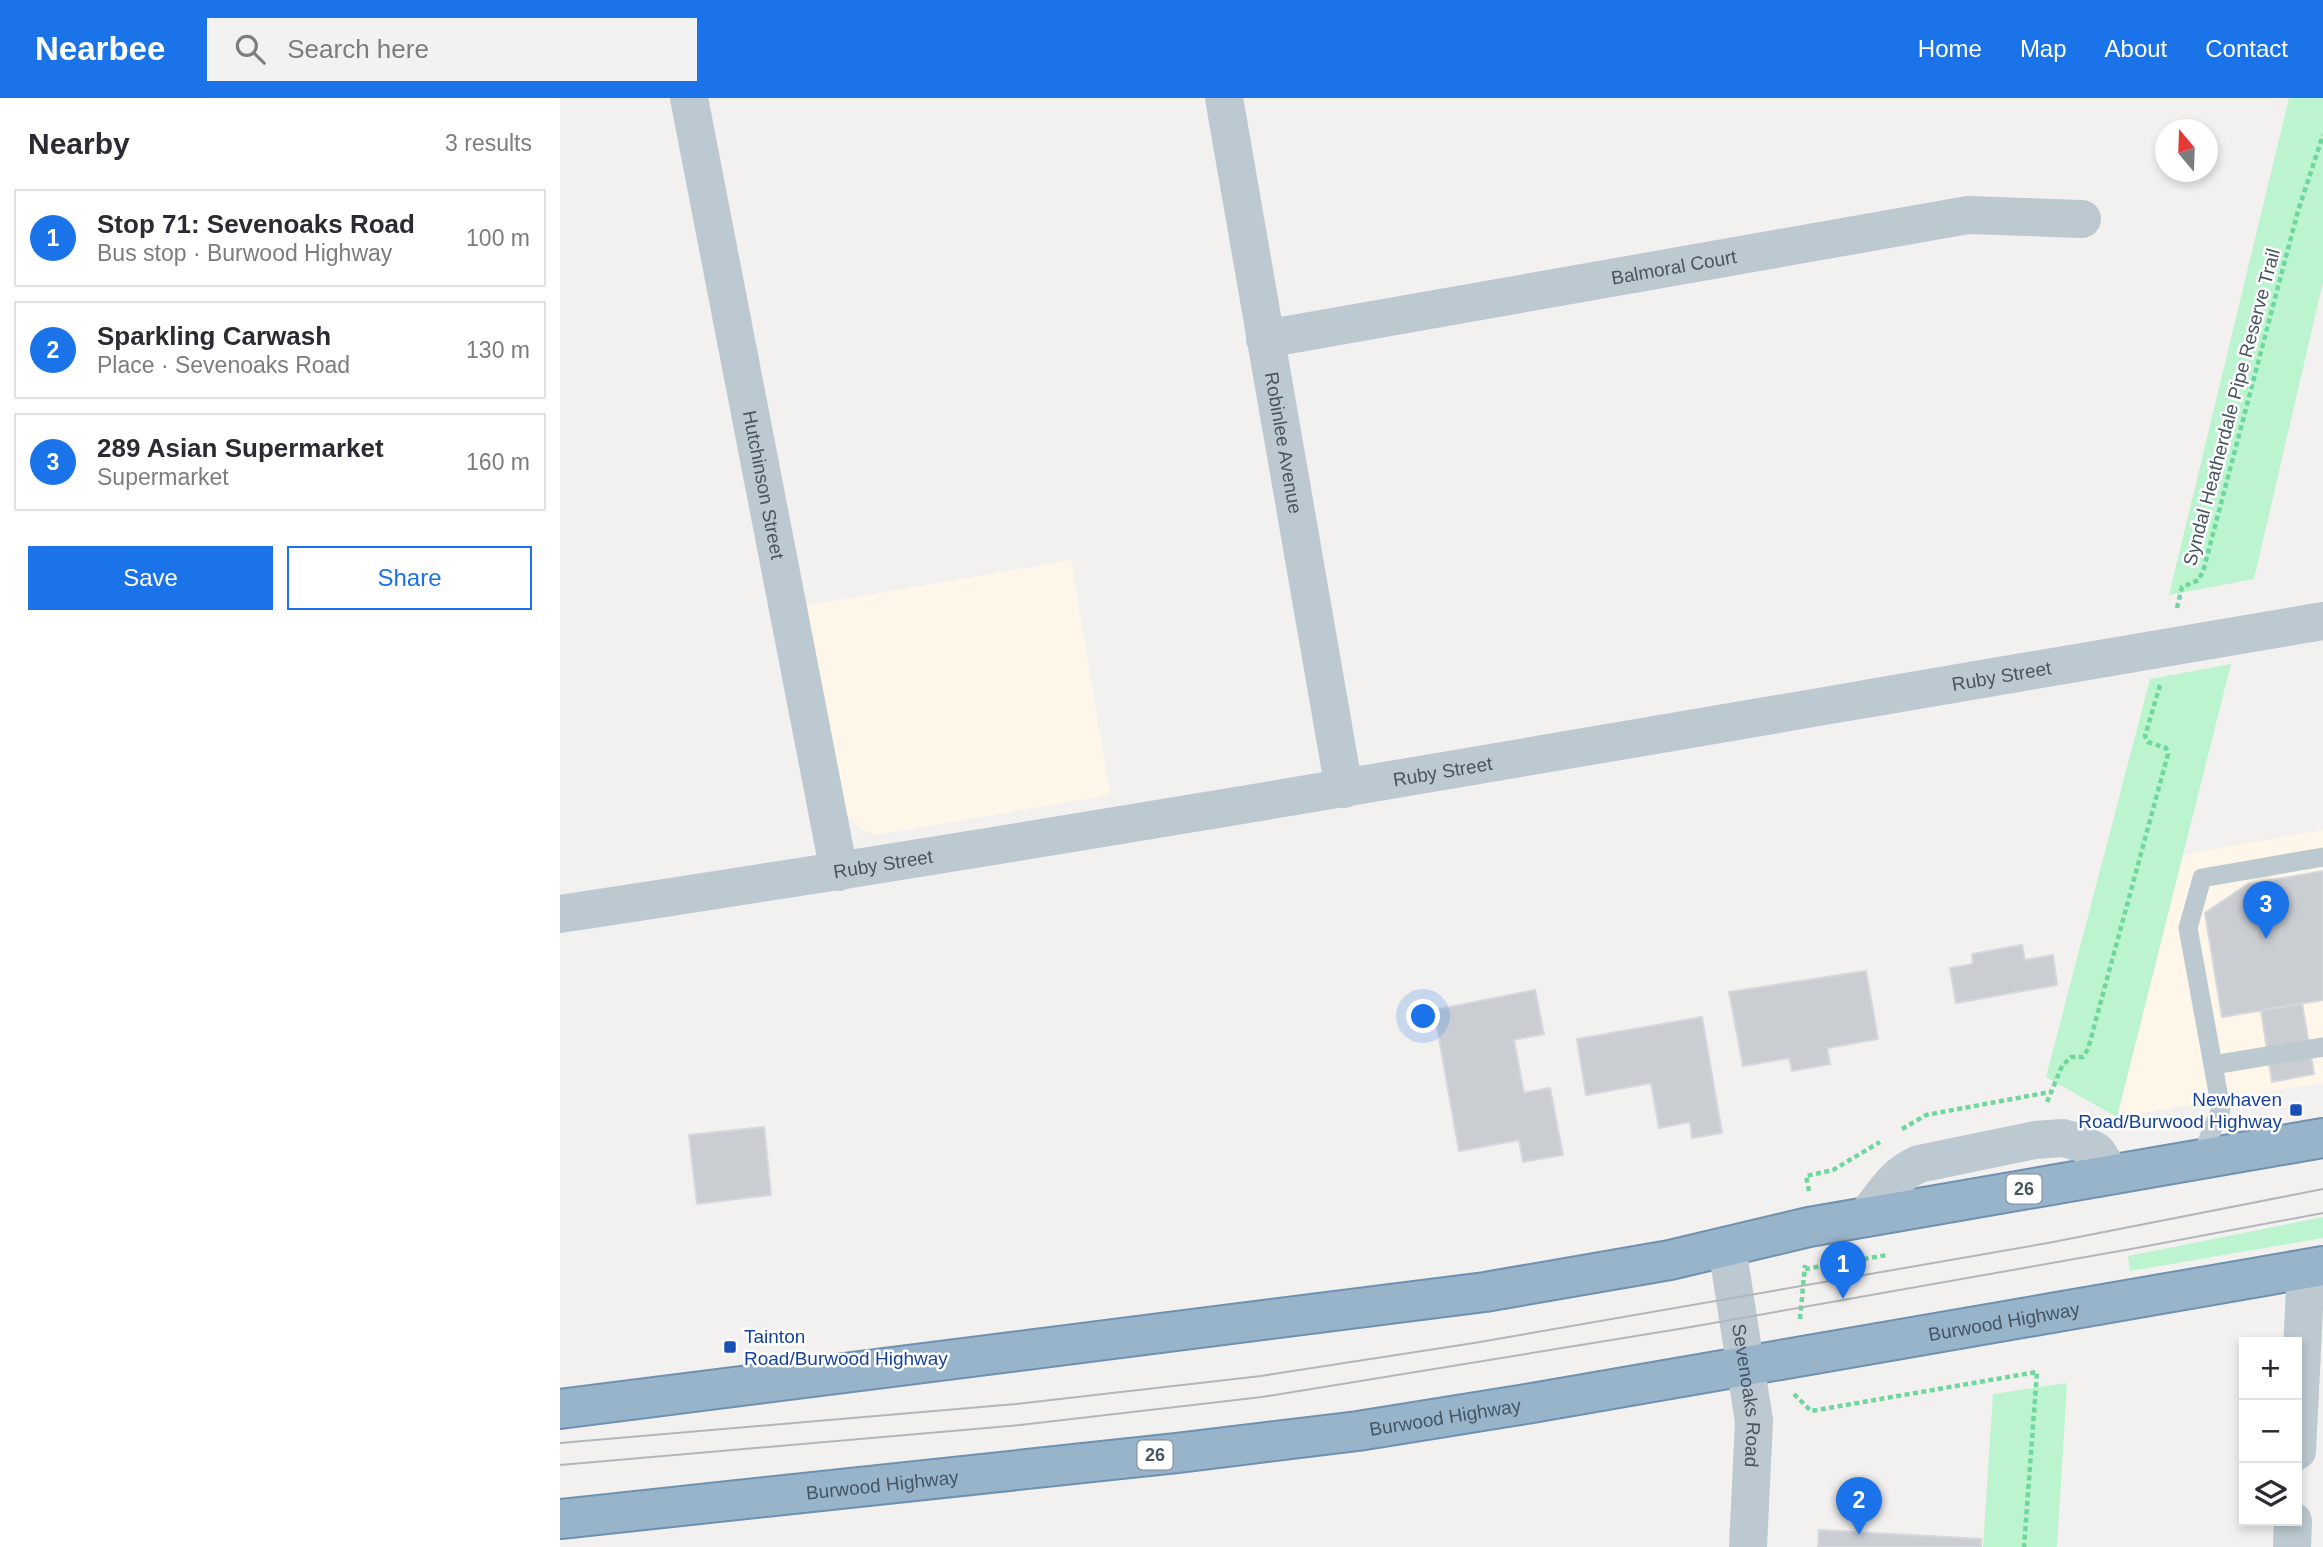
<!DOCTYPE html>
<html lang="en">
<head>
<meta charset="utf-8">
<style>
	body { margin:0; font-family:Helvetica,sans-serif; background:#f2f2f3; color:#2b2b33 }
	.controls { position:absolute; right:21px; bottom:21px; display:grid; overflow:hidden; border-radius:0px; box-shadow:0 4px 10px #0003 }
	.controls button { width:63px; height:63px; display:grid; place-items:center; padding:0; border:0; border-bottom:2px solid #e1e1e2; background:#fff; color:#2b2b33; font:35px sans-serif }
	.compass { position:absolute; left:1595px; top:21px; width:63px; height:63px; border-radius:50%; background:#fff; box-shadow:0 4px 10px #0003; rotate:341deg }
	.you { position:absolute; left:864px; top:919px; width:24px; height:24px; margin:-18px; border:5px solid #fff; border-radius:50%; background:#1a73e8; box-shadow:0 0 0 10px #1a73e833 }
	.badge { display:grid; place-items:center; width:46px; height:46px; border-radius:50%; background:#1a73e8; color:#fff; font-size:23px; font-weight:700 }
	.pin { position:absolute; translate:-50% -58px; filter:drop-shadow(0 2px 4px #0008) }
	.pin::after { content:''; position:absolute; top:37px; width:24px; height:21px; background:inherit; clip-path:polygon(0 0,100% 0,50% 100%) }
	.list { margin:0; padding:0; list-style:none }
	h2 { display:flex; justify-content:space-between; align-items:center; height:91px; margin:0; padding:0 28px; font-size:30px }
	h2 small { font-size:23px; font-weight:400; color:#7c7c81 }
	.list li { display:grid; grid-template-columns:46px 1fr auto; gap:21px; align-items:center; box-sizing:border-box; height:98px; margin:0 14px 14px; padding:0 14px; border:2px solid #e1e1e2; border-radius:0px }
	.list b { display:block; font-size:26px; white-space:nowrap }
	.list p { margin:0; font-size:23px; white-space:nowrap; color:#7c7c81 }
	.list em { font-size:23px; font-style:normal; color:#7c7c81 }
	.actions { display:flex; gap:14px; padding:21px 28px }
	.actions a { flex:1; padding:16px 0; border:2px solid #1a73e8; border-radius:0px; text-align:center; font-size:24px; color:#1a73e8 }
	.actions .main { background:#1a73e8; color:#fff }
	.icon { flex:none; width:38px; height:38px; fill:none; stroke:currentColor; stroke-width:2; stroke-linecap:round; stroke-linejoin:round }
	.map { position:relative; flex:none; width:1763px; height:1449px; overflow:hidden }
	header { display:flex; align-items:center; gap:42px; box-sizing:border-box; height:98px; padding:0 35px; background:#1a73e8; color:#fff }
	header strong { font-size:33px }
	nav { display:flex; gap:38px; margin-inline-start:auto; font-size:24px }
	.search { width:490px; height:63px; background:#f2f2f3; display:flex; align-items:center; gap:18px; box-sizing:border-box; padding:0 24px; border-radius:0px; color:#7c7c81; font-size:26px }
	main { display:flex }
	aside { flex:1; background:#fff }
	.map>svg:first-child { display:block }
	.commercial { fill:#fef7e9 }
	.green { fill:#bbf4ce }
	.building { fill:#caced3; stroke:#d4d7dc; stroke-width:2 }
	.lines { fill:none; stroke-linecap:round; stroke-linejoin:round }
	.trunk-casing { stroke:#6e91b0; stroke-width:42 }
	.path { stroke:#6ed79d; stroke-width:4.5; stroke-dasharray:5 3.5; stroke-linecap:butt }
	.service { stroke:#bcc9d1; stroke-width:19 }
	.minor { stroke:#bcc9d1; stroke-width:38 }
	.trunk { stroke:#98b4cb; stroke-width:38 }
	.tram { stroke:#b2b6bb; stroke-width:2 }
	.transit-dot { fill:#1a4fb4; stroke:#fff; stroke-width:2.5 }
	.labels { text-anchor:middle; stroke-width:5; stroke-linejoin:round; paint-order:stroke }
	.shield { fill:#fff; stroke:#7e8890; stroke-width:2 }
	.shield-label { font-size:18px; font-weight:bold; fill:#465560 }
	.street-label { font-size:19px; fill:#465560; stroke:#fff }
	.transit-label { font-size:19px; fill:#164399; stroke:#fff; text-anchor:end }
</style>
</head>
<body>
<header>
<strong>Nearbee</strong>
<div class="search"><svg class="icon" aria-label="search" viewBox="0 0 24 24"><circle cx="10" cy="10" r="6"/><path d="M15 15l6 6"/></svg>Search here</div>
<nav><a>Home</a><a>Map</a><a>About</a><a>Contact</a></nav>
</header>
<main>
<aside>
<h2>Nearby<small>3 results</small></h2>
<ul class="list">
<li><span class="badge">1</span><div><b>Stop 71: Sevenoaks Road</b><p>Bus stop · Burwood Highway</p></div><em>100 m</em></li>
<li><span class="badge">2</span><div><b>Sparkling Carwash</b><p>Place · Sevenoaks Road</p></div><em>130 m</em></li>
<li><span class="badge">3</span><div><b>289 Asian Supermarket</b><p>Supermarket</p></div><em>160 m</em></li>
</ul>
<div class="actions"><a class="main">Save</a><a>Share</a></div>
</aside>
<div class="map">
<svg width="1763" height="1449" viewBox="0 0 1763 1449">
	<rect width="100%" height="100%" fill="#f3f0f0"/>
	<path class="commercial" d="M511,462L550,697L316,737L300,731L285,713L244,508Z
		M1763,732V985L1557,1019L1623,757Z"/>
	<path class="green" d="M1729,0H1763V184L1694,481L1609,497Z
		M1671,566L1557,1019L1486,979L1590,581Z
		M1763,1119V1140L1570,1173L1568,1158Z
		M1507,1285L1497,1449H1423L1433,1296Z"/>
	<path class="building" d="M1763,773V902L1662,919L1645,815L1688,786Z
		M1462,847L1465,862L1493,857L1497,887L1396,905L1390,870L1413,866L1412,856Z
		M1306,873L1318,941L1267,950L1270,966L1232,973L1229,960L1183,968L1169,894Z
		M975,892L984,936L954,942L964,995L990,990L1003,1057L963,1064L959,1042L899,1053L874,912Z
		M1742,905L1754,976L1712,984L1701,912Z
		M1142,919L1162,1035L1132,1040L1130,1024L1099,1030L1091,985L1026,997L1017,941Z
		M204,1029L211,1097L137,1106L129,1037Z
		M1259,1432L1421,1441V1449H1258Z"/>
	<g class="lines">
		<g class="trunk-casing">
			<g id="trunk">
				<path d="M0,1311L925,1194L1110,1162L1249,1129L1763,1040"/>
				<path id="s6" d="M0,1421L617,1355L798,1333L972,1305L1763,1168"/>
			</g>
		</g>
		<path class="path" d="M1617,510L1622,489L1639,482L1644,470L1738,113L1763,37
			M1487,1004L1502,968L1511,959H1523L1528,951L1608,656L1606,650L1588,644L1585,638L1600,587
			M1342,1031L1366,1017L1490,994
			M1249,1093L1246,1078L1273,1072L1320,1044
			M1245,1171L1327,1157
			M1240,1221L1245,1167
			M1234,1296L1251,1313L1477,1274L1464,1449"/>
		<path class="service" d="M1653,967L1763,949
			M1640,1061L1661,1011L1628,830L1642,780L1763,759"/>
		<g class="minor">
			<path id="s1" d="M129,0L279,774"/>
			<path id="s2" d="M664,0L784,691"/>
			<path id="s3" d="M705,241L1408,117L1522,121"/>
			<path id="s4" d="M0,816C589,727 1176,622 1763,523"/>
			<path d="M1306,1119C1323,1098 1333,1077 1359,1066L1475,1042L1503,1040L1521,1045L1537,1054L1551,1077"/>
			<path id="s5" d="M1167,1149L1194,1323L1188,1449"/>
			<path d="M1737,1353L1746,1171"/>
			<path d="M1732,1449L1733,1423"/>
		</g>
		<use href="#trunk" class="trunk"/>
		<path class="tram" d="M0,1345L456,1306L701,1278L914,1245L1488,1145L1763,1091
			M0,1367L460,1327L702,1299L1125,1230L1571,1151L1763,1115"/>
	</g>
	<g class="transit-dot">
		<rect x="1729" y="1005" width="14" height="14" rx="3.5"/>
		<rect x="163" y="1242" width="14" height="14" rx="3.5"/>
	</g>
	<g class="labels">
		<g class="shield">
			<rect x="1446.5" y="1076.5" width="35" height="29" rx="5"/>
			<rect x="577.5" y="1342.5" width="35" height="29" rx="5"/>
		</g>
		<g class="shield-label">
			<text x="1464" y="1097">26</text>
			<text x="595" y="1363">26</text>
		</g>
		<g class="street-label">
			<text dy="7" stroke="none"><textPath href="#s3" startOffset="415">Balmoral Court</textPath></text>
			<text transform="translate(1671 309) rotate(-75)" y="7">Syndal Heatherdale Pipe Reserve Trail</text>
			<text dy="7" stroke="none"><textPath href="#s2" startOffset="350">Robinlee Avenue</textPath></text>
			<text dy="7" stroke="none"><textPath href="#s1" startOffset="394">Hutchinson Street</textPath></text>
			<text dy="7" stroke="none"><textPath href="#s4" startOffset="1461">Ruby Street</textPath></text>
			<text dy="7" stroke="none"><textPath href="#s4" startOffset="894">Ruby Street</textPath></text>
			<text dy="7" stroke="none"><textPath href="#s4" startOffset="327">Ruby Street</textPath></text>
			<text dy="7" stroke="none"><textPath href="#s6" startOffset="1458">Burwood Highway</textPath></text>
			<text dy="7" stroke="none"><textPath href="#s5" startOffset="150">Sevenoaks Road</textPath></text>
			<text dy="7" stroke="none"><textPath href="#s6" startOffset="891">Burwood Highway</textPath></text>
			<text dy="7" stroke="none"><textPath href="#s6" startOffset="324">Burwood Highway</textPath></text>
		</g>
		<g class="transit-label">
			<text x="1722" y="1008">Newhaven<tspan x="1722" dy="22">Road/Burwood Highway</tspan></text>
			<text x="184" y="1245" text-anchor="start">Tainton<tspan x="184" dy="22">Road/Burwood Highway</tspan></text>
		</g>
	</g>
</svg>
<div class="controls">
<button>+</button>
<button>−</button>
<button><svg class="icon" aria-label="layers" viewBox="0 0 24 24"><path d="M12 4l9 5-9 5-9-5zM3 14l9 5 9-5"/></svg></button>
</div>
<svg class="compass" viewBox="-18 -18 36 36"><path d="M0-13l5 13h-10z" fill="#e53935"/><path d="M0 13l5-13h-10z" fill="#7c7c81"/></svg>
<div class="you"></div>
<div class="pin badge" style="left:1283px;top:1201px">1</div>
<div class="pin badge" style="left:1299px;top:1437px">2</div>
<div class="pin badge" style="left:1706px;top:841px">3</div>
</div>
</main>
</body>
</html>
